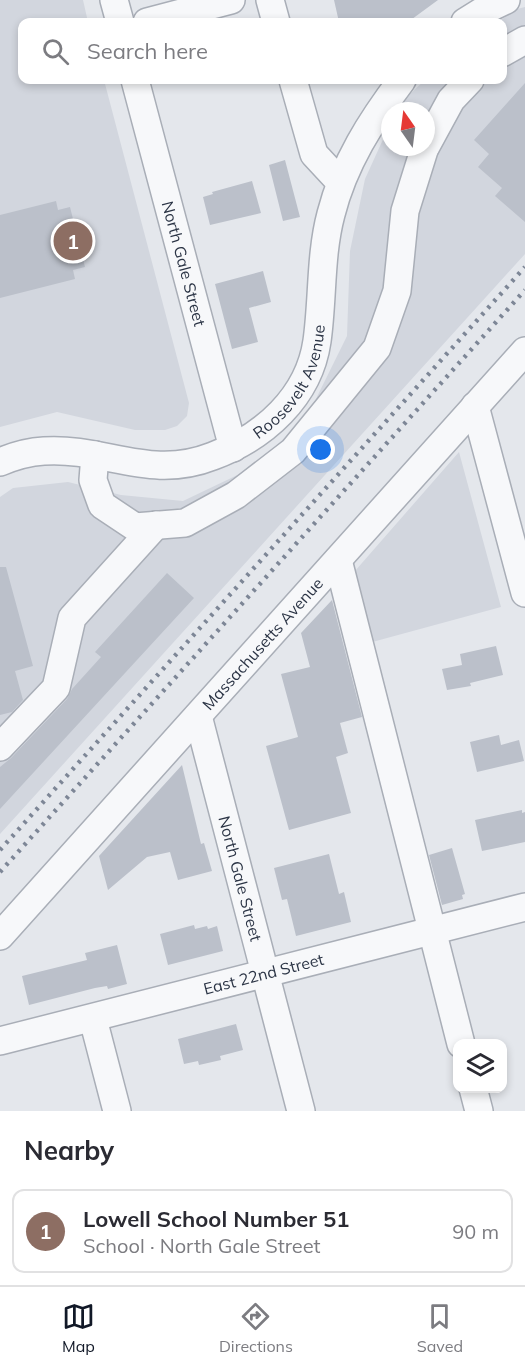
<!DOCTYPE html>
<html lang="en">
<head>
<meta charset="utf-8">
<style>
	body { margin:0; font-family:Mulish,sans-serif; background:#f2f2f3; color:#2b2b33 }
	.controls { position:absolute; right:18px; bottom:18px; display:grid; overflow:hidden; border-radius:12px; box-shadow:0 3px 9px #0003 }
	.controls button { width:54px; height:54px; display:grid; place-items:center; padding:0; border:0; border-bottom:2px solid #e1e1e2; background:#fff; color:#2b2b33; font:30px sans-serif }
	.compass { position:absolute; left:381px; top:102px; width:54px; height:54px; border-radius:50%; background:#fff; box-shadow:0 3px 9px #0003; rotate:346deg }
	.you { position:absolute; left:321px; top:450px; width:21px; height:21px; margin:-15px; border:4px solid #fff; border-radius:50%; background:#1a73e8; box-shadow:0 0 0 9px #1a73e833 }
	.badge { display:grid; place-items:center; width:39px; height:39px; border-radius:50%; background:#111827; color:#fff; font-size:20px; font-weight:700 }
	.pin { position:absolute; translate:-50% -50%; border:3px solid #fff; box-shadow:0 2px 6px #0006 }
	.list { margin:0; padding:0; list-style:none }
	h2 { display:flex; justify-content:space-between; align-items:center; height:78px; margin:0; padding:0 24px; font-size:26px }
	h2 small { font-size:20px; font-weight:400; color:#7c7c81 }
	.list li { display:grid; grid-template-columns:39px 1fr auto; gap:18px; align-items:center; box-sizing:border-box; height:84px; margin:0 12px 12px; padding:0 12px; border:2px solid #e1e1e2; border-radius:12px }
	.list b { display:block; font-size:22px; white-space:nowrap }
	.list p { margin:0; font-size:20px; white-space:nowrap; color:#7c7c81 }
	.list em { font-size:20px; font-style:normal; color:#7c7c81 }
	.icon { flex:none; width:33px; height:33px; fill:none; stroke:currentColor; stroke-width:2; stroke-linecap:round; stroke-linejoin:round }
	.map { position:relative; flex:none; width:525px; height:1111px; overflow:hidden }
	.search { position:absolute; background:#fff; box-shadow:0 3px 9px #0003; left:18px; right:18px; top:18px; height:66px; display:flex; align-items:center; gap:15px; box-sizing:border-box; padding:0 21px; border-radius:12px; color:#7c7c81; font-size:22px }
	.sheet { height:174px; background:#fff }
	nav { display:flex; justify-content:space-around; align-items:center; box-sizing:border-box; height:84px; border-top:2px solid #e1e1e2; background:#fff; font-size:16px; color:#7c7c81 }
	nav a { display:grid; justify-items:center; gap:3px }
	nav .on { color:#111827 }
	.map>svg:first-child { display:block }
	.built { fill:#d2d6de }
	.building { fill:#bbc0ca }
	.lines { fill:none; stroke-linecap:round; stroke-linejoin:round }
	.minor-casing { stroke:#a9aeb7; stroke-width:30 }
	.path { stroke:#c2c5cb; stroke-width:4; stroke-dasharray:4.5 4.5; stroke-linecap:butt }
	.minor { stroke:#f7f8fa; stroke-width:27 }
	.rail { stroke:#7d8696; stroke-width:4.5; stroke-dasharray:3 6; stroke-linecap:butt }
	.labels { text-anchor:middle; stroke-width:4.5; stroke-linejoin:round; paint-order:stroke }
	.street-label { font-size:16px; fill:#2b3445; stroke:#f4f6f9 }
</style>
</head>
<body>
<div class="map">
<svg width="525" height="1111" viewBox="0 0 525 1111">
	<rect width="100%" height="100%" fill="#e4e7ec"/>
	<path class="built" d="M0,0H83L88,22H22V80H104L189,403L187,416L177,426L165,430H135L57,412L0,427Z
		M525,7V254L0,834V497L13,488L68,482L121,495L183,501L250,469L306,419L347,336L350,251L365,179L390,124V147H426V111H396L400,103L425,80H502V22H498L517,9Z
		M459,452L501,607L365,644L348,579Z"/>
	<path class="building" d="M334,0H438L408,22H339Z
		M525,83V222L495,196L502,188L478,167L489,154L474,140Z
		M285,160L300,217L283,221L269,165Z
		M252,181L261,213L210,225L203,197L213,194L212,192Z
		M56,201L58,210L70,207L85,267L73,270L75,279L0,298V215Z
		M263,271L271,302L249,308L258,342L232,349L215,284Z
		M0,567H6L33,666L15,671L23,700L12,712L0,715Z
		M167,573L194,598L0,809V767L11,758L67,699L72,689L101,657L95,652Z
		M332,600L362,717L340,723L348,753L336,757L351,813L289,830L266,746L298,737L281,674L310,667L301,633Z
		M496,646L503,675L470,683L471,686L447,690L442,669L462,665L460,654Z
		M499,735L501,745L519,740L524,761L477,772L470,742Z
		M182,765L201,844L204,843L212,871L178,880L170,852L147,857L108,890L99,856Z
		M522,810V813L525,812V842L482,851L475,820Z
		M452,848L465,894L462,895L463,899L442,905L429,855Z
		M329,854L339,894L344,892L351,922L296,936L287,899L282,900L274,868Z
		M194,925L195,929L207,926L208,929L217,926L223,951L168,965L160,934Z
		M117,945L127,984L108,989L107,986L95,988L29,1005L22,976L87,960L85,953Z
		M236,1024L243,1050L220,1056L221,1060L199,1065L198,1061L184,1064L178,1039Z"/>
	<g class="lines">
		<g class="minor-casing">
			<g id="minor">
				<path d="M114,0L120,22"/>
				<path d="M270,0L276,22"/>
				<path d="M147,22L231,0"/>
				<path d="M465,22L481,12L506,0"/>
				<path d="M502,53L525,40"/>
				<path id="s1" d="M135,80L233,448"/>
				<path d="M293,80L314,154L340,182"/>
				<path d="M426,146L451,100L470,80"/>
				<path d="M475,406L525,593"/>
				<path d="M95,455L93,480L102,505L135,527L185,523L236,495L293,451L377,348L397,291L405,211L425,147"/>
				<path id="s2" d="M0,462C14,456 28,452 44,451C105,447 150,481 213,456C264,437 309,397 317,341C323,299 320,255 331,214C344,163 371,121 402,80"/>
				<path d="M338,560L461,1044"/>
				<path id="s3" d="M198,716L301,1111"/>
				<path d="M0,747L56,688L72,618L156,525"/>
				<path id="s4" d="M0,936L525,351"/>
				<path d="M93,1019L117,1111"/>
				<path id="s5" d="M0,1041L525,907"/>
				<path d="M473,1088L479,1111"/>
			</g>
		</g>
		<path class="path" d="M77,237L86,235"/>
		<use href="#minor" class="minor"/>
		<path class="rail" d="M0,850L525,267
			M0,872L525,290"/>
	</g>
	<g class="labels">
		<g class="street-label">
			<text dy="6" stroke="none"><textPath href="#s1" startOffset="190">North Gale Street</textPath></text>
			<text dy="6" stroke="none"><textPath href="#s2" startOffset="330">Roosevelt Avenue</textPath></text>
			<text dy="6" stroke="none"><textPath href="#s4" startOffset="393">Massachusetts Avenue</textPath></text>
			<text dy="6" stroke="none"><textPath href="#s3" startOffset="168">North Gale Street</textPath></text>
			<text dy="6" stroke="none"><textPath href="#s5" startOffset="272">East 22nd Street</textPath></text>
		</g>
	</g>
</svg>
<div class="controls">
<button><svg class="icon" aria-label="layers" viewBox="0 0 24 24"><path d="M12 4l9 5-9 5-9-5zM3 14l9 5 9-5"/></svg></button>
</div>
<svg class="compass" viewBox="-18 -18 36 36"><path d="M0-13l5 13h-10z" fill="#e53935"/><path d="M0 13l5-13h-10z" fill="#7c7c81"/></svg>
<div class="you"></div>
<div class="pin badge" style="left:73px;top:241px;background:#8d6e63">1</div>
<div class="search"><svg class="icon" aria-label="search" viewBox="0 0 24 24"><circle cx="10" cy="10" r="6"/><path d="M15 15l6 6"/></svg>Search here</div>
</div>
<section class="sheet">
<h2>Nearby<small></small></h2>
<ul class="list">
<li><span class="badge" style="background:#8d6e63">1</span><div><b>Lowell School Number 51</b><p>School · North Gale Street</p></div><em>90 m</em></li>
</ul>
</section>
<nav>
<a class="on"><svg class="icon" aria-label="map" viewBox="0 0 24 24"><path d="M3 6l6-2 6 2 6-2v14l-6 2-6-2-6 2zM9 4v14M15 6v14"/></svg>Map</a>
<a><svg class="icon" aria-label="directions" viewBox="0 0 24 24"><path d="M12 3l9 9-9 9-9-9zM9 14v-3h6M13 9l2 2-2 2"/></svg>Directions</a>
<a><svg class="icon" aria-label="saved" viewBox="0 0 24 24"><path d="M7 4h10v16l-5-4-5 4z"/></svg>Saved</a>
</nav>
</body>
</html>
